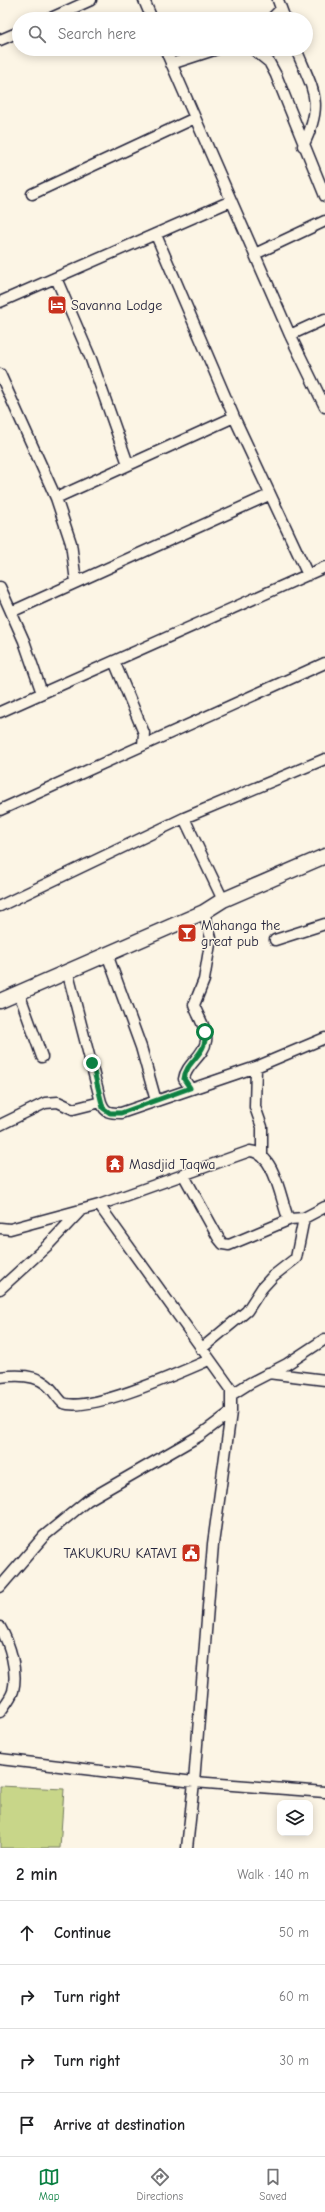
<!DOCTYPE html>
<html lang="en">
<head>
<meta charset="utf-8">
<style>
	body { margin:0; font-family:"Comic Neue",sans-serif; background:#f2f2f2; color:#202124 }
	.controls { position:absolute; right:12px; bottom:12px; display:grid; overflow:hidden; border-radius:8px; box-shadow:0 2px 10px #0003 }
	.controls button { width:36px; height:36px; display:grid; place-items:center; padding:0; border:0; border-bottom:1px solid #e0e0e0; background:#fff; color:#202124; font:20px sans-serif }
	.stop { position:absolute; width:12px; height:12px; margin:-9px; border:3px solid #0b8043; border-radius:50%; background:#fff }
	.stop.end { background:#0b8043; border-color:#fff; box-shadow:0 1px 4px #0008 }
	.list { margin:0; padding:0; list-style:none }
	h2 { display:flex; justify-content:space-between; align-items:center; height:52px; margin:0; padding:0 16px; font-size:17px }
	h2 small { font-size:13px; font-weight:400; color:#757577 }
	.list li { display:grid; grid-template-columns:26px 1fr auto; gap:12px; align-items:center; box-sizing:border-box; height:64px; padding:0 16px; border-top:1px solid #e0e0e0 }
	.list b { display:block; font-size:15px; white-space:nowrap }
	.list em { font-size:13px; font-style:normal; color:#757577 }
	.icon { flex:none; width:22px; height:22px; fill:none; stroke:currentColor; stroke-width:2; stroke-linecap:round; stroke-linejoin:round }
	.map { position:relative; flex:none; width:325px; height:1848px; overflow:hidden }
	.search { position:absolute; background:#fff; box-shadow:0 2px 10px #0003; left:12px; right:12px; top:12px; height:44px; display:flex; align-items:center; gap:10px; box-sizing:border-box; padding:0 14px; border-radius:22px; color:#757577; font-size:15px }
	.sheet { height:308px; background:#fff }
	nav { display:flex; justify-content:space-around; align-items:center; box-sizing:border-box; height:56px; border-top:1px solid #e0e0e0; background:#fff; font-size:11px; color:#757577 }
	nav a { display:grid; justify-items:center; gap:2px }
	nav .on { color:#0b8043 }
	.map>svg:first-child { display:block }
	.green { fill:#c8d689; stroke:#757c62 }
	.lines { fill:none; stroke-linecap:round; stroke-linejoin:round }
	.street-casing { stroke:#22223b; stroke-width:13 }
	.secondary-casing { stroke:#22223b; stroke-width:17 }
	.street { stroke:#fcf5e5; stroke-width:10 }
	.secondary { stroke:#fcf5e5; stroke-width:14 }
	.route { stroke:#0b8043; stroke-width:5 }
	.labels { text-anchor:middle; stroke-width:3; stroke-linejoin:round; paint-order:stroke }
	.poi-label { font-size:14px; fill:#22223b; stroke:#fcf5e5; text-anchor:start }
</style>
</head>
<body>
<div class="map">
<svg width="325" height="1848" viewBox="0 0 325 1848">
	<rect width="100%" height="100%" fill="#fcf5e5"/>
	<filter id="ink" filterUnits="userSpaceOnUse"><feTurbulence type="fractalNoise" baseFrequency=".025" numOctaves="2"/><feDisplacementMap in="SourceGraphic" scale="8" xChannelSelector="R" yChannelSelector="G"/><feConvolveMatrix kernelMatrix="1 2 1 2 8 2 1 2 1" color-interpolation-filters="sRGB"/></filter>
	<g filter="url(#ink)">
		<path class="green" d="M0,1786L64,1789L60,1848H0Z"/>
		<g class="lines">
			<g class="street-casing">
				<path id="street" d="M144,0L152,19
					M278,0L285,19
					M49,19L91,0
					M271,19L281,9
					M0,40L19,32
					M165,49L290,335L325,407
					M253,49L269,62L276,75L325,196
					M296,49C313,91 325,102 303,146
					M171,64L217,49
					M32,194L195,118
					M156,235L234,417L308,575
					M255,254L325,221
					M56,278L91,359L128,464
					M0,302L231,201
					M290,335L325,319
					M0,374L56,498L71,543L76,582
					M56,498L234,417
					M0,587L24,641L42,693
					M11,612L269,495
					M114,661L144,733L143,745
					M0,712L325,567
					M0,810L325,663
					M184,818L223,900
					M0,906L184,818L325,759
					M275,940L325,924
					M107,954L141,1047L156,1101
					M67,970L101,1102C105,1113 110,1113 121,1113L256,1067L325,1038
					M19,993L42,1057
					M256,1067L255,1107L262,1127V1156
					M190,1088L184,1079C186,1064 204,1056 206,1041C208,1030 197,1015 194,1005L204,980L211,938L204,912
					M0,1125L45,1103L58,1102L73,1109L101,1102
					M183,1174L219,1239L223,1244L229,1245L291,1219
					M99,1205L231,1389V1412L213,1544L194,1782L187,1848
					M0,1228L10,1229L99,1205L250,1151C274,1153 280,1196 287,1215L290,1219L304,1218L325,1207
					M0,1289L48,1245L81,1210
					M201,1349L247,1311L262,1288L273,1276L296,1258L304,1218
					M268,1373L325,1380
					M0,1377C14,1375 34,1374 46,1384C53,1389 57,1398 63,1403C91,1413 181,1372 209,1360
					M231,1395L250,1383L287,1364L325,1339
					M0,1587L44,1536L88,1500L199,1436L231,1412
					M0,1627C10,1644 18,1671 13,1691C11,1698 4,1706 0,1712
					M0,1759L194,1782L325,1792"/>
			</g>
			<g class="secondary-casing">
				<path id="secondary" d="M0,1001L204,912L223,900L325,856"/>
			</g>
			<use href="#street" class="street"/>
			<use href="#secondary" class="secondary"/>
		</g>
	</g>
	<g class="lines" filter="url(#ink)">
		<path class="route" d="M92,1063L103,1108L110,1113H121L190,1088L184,1079C186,1060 208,1055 205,1032"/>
	</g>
	<defs>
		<g id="hotel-square" transform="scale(1)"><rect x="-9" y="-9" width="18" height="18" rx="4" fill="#c8321e" stroke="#fcf5e5"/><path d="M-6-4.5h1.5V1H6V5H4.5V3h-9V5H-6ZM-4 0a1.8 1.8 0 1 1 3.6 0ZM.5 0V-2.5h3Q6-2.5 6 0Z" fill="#fff"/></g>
		<g id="bar-square" transform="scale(1)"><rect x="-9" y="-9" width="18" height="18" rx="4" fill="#c8321e" stroke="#fcf5e5"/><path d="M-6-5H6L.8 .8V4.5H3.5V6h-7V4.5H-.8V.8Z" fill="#fff"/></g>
		<g id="temple-square" transform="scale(1)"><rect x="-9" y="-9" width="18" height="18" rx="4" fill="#c8321e" stroke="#fcf5e5"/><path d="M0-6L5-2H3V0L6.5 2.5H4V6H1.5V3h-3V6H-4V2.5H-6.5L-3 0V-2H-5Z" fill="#fff"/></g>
		<g id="civic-square" transform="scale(1)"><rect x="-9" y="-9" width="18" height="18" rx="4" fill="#c8321e" stroke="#fcf5e5"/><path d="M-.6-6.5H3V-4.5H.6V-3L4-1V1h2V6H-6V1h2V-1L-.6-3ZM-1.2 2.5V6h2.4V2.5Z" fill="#fff"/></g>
	</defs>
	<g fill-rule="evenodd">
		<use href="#hotel-square" x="57" y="305"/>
		<use href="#bar-square" x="187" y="933"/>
		<use href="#temple-square" x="115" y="1164"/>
		<use href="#civic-square" x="191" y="1553"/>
	</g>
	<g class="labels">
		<g class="poi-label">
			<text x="71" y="310">Savanna Lodge</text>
			<text x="201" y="930">Mahanga the<tspan x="201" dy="16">great pub</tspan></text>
			<text x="129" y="1169">Masdjid Taqwa</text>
			<text x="177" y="1558" text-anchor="end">TAKUKURU KATAVI</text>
		</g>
	</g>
</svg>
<div class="controls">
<button><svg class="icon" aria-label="layers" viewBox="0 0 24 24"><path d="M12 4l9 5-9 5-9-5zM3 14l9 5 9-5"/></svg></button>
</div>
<div class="stop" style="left:205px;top:1032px"></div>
<div class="stop end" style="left:92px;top:1063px"></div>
<div class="search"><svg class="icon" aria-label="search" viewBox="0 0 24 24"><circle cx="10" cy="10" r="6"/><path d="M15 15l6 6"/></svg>Search here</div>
</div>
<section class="sheet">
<h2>2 min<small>Walk · 140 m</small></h2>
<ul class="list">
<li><svg class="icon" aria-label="ahead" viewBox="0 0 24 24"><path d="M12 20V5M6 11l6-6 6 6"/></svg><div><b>Continue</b></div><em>50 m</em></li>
<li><svg class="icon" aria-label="right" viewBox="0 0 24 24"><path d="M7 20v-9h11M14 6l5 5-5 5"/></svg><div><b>Turn right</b></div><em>60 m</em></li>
<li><svg class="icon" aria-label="right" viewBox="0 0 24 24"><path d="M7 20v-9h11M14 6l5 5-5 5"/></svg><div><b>Turn right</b></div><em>30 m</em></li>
<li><svg class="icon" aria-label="arrive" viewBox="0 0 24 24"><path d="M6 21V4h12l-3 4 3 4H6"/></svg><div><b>Arrive at destination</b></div></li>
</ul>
</section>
<nav>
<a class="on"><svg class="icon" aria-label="map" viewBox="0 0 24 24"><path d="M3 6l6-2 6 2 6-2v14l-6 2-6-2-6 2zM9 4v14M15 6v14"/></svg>Map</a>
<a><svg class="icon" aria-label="directions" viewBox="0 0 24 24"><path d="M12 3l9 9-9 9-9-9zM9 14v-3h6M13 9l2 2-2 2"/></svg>Directions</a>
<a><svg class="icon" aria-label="saved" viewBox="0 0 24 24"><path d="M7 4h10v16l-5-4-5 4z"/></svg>Saved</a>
</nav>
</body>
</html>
